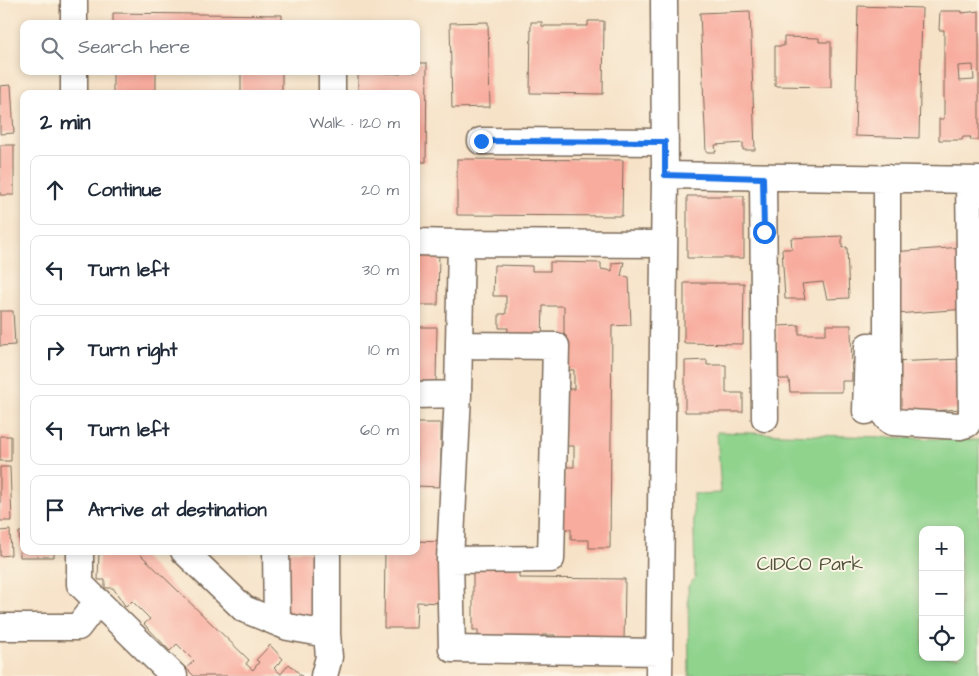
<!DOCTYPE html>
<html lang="en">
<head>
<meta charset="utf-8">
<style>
	body { margin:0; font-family:"Architects Daughter",sans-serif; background:#f6f6f7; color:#1f2937 }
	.controls { position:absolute; right:15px; bottom:15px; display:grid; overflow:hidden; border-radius:10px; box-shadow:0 2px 8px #0003 }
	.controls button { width:45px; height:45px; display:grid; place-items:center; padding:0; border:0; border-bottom:1px solid #e0e1e3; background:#fff; color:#1f2937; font:25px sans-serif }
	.stop { position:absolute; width:15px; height:15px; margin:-11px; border:4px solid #1a73e8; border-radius:50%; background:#fff }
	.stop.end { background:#1a73e8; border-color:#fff; box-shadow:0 1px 5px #0008 }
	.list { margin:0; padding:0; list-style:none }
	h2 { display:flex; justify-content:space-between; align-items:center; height:65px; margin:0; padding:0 20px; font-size:21px }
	h2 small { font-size:16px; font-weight:400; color:#747a83 }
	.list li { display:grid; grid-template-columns:32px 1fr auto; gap:15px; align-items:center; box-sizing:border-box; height:70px; margin:0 10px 10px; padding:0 10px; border:1px solid #e0e1e3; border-radius:10px }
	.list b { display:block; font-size:19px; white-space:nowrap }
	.list em { font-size:16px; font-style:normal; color:#747a83 }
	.icon { flex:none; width:28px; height:28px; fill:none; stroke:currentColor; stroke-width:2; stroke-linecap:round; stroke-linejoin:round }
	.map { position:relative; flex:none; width:979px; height:676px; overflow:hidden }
	.search { position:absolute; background:#fff; box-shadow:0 2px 8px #0003; left:20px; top:20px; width:400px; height:55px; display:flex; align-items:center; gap:12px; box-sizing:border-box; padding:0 18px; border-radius:10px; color:#747a83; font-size:19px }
	.panel { position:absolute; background:#fff; box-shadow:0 2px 8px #0003; left:20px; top:90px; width:400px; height:465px; border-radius:10px }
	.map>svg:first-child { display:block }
	.green { fill:#8fd38d; stroke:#657e56; fill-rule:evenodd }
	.building { fill:#f8ac9e; fill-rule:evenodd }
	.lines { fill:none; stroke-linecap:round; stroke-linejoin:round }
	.minor-casing { stroke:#7c6a59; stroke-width:29 }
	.minor { stroke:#fff; stroke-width:26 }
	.route { stroke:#1a73e8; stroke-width:6 }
	.labels { text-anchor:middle; stroke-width:4; stroke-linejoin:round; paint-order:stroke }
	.park-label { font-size:19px; fill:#50543a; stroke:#fcf5e5 }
</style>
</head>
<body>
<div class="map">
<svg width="979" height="676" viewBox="0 0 979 676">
	<rect width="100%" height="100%" fill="#fcf5e5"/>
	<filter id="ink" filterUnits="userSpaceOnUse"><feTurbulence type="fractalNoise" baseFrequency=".02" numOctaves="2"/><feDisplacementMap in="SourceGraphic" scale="10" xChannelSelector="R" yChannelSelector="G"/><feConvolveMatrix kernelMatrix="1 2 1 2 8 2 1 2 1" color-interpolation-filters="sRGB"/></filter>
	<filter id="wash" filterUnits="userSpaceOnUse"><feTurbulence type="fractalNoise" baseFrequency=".0096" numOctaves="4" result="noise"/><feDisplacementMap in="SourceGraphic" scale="20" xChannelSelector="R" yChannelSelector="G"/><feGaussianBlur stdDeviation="1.12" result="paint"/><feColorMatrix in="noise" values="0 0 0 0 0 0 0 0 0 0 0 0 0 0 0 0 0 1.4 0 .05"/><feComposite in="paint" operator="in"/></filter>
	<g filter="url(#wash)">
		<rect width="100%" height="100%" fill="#f6e2c7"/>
		<path class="green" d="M717,432L979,440V676H689L688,586L695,578L693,494L721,493ZM923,530H960V657H923Z"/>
		<g id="blocks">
			<path class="building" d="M858,6L922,8L919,138L855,136Z
				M750,11L755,150H743V143L715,145L716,152H706L700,13Z
				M940,11H962V13L979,11V140H970L971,137H963L962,140H939V119H944V30H939ZM973,65L974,80L959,81L958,66Z
				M113,13L282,15V24H113Z
				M588,21H604L603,94L530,93L531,22H542V26H588Z
				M488,22L490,107L452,108L450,23Z
				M784,37L819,38V42H831V87L775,86V46H784Z
				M416,63H427L426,162H416V94H358V71L400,74V71H416Z
				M113,71H156V94H113Z
				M241,71H282V94H241Z
				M11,85L14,133L0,134V86Z
				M0,145H14V195H0Z
				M457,159L623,160L622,216L457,215Z
				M687,196H744V258H687Z
				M842,236V248L847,247L849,298L827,299L823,282L802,284L805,299H785L782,249H792L791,238Z
				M963,247L967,309L895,314L891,252Z
				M416,251H439L438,305H416Z
				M550,262L601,263V269L612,271V263L624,262L621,276L629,277L631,325L612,326L610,548H589V540H571V529H563L564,467H574V446H564V389H574V370H564V306H543L542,338L507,337L508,328H499V314H506V296H493L494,265L532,266V271H550Z
				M684,283H744L743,344L684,343Z
				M0,311H13L15,345L0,346Z
				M799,325V334H826V325H851L852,381H842V392H790L789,379H777V326Z
				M416,327H437L436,384H416Z
				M961,359L963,409L895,413L892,362Z
				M707,360V365H726V393H743V412H685V361Z
				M416,423H441V487L416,486Z
				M0,436H11V461H0Z
				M0,467H10L12,521H0Z
				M10,530L11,555L0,556V531Z
				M19,532H24V551H54V557H20Z
				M416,541L444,542V603L417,602L416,628H384L385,551H416Z
				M99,551H137L249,660L246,664L253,670L259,662L256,660L270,645L283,659L274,668L281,674L289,664L302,676H194L186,668L194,661L177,644L170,651L144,624L150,619L132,601L126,607L113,588H105V580H98Z
				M283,551H320L321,619L284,617Z
				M473,566L519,567V578L625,579L624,644L555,642V635H542V642L525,641V637L478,640V630H473Z"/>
		</g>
	</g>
	<g filter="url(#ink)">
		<use href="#blocks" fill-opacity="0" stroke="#7c6a59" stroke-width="1"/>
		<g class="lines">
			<g class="minor-casing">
				<path id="minor" d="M74,0V24
					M74,71V94
					M332,94V71
					M481,141L665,142
					M665,175L979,180
					M763,178L765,418
					M887,178V418L892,422L960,426L967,424L972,415L969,180
					M416,242L461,243
					M458,394L450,560L452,649L660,652
					M416,395L458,394L461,243L664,244
					M866,411L868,346
					M80,551V584L174,676
					M184,551L244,609L288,627L327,634
					M276,551L277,622
					M450,560L551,559L556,346L460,345
					M0,627H78L98,601
					M324,676L329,657L327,634V551
					M659,676L665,175L664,0"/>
			</g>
			<use href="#minor" class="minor"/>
		</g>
	</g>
	<g class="lines" filter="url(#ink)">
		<path class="route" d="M481,141L665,142V175L763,178L764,232"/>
	</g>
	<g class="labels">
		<g class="park-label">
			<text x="810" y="570">CIDCO Park</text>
		</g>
	</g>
</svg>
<div class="controls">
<button>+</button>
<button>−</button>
<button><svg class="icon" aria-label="locate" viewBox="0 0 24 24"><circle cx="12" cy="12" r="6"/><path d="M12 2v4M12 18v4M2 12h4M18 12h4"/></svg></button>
</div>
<div class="stop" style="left:764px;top:232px"></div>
<div class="stop end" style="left:481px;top:141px"></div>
<div class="search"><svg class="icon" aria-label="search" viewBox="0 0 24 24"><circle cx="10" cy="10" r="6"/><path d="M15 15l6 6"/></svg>Search here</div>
<section class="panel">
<h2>2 min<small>Walk · 120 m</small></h2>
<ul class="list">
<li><svg class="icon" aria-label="ahead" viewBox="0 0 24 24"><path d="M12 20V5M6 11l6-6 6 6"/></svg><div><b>Continue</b></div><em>20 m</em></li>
<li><svg class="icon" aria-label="left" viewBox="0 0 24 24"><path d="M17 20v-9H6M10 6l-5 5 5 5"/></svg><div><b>Turn left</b></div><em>30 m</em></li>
<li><svg class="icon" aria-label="right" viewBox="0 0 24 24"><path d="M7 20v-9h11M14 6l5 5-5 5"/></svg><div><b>Turn right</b></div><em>10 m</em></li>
<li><svg class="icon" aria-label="left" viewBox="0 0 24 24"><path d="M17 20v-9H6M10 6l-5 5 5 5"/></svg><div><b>Turn left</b></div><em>60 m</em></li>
<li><svg class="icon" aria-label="arrive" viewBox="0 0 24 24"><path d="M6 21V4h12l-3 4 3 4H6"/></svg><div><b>Arrive at destination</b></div></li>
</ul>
</section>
</div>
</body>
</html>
